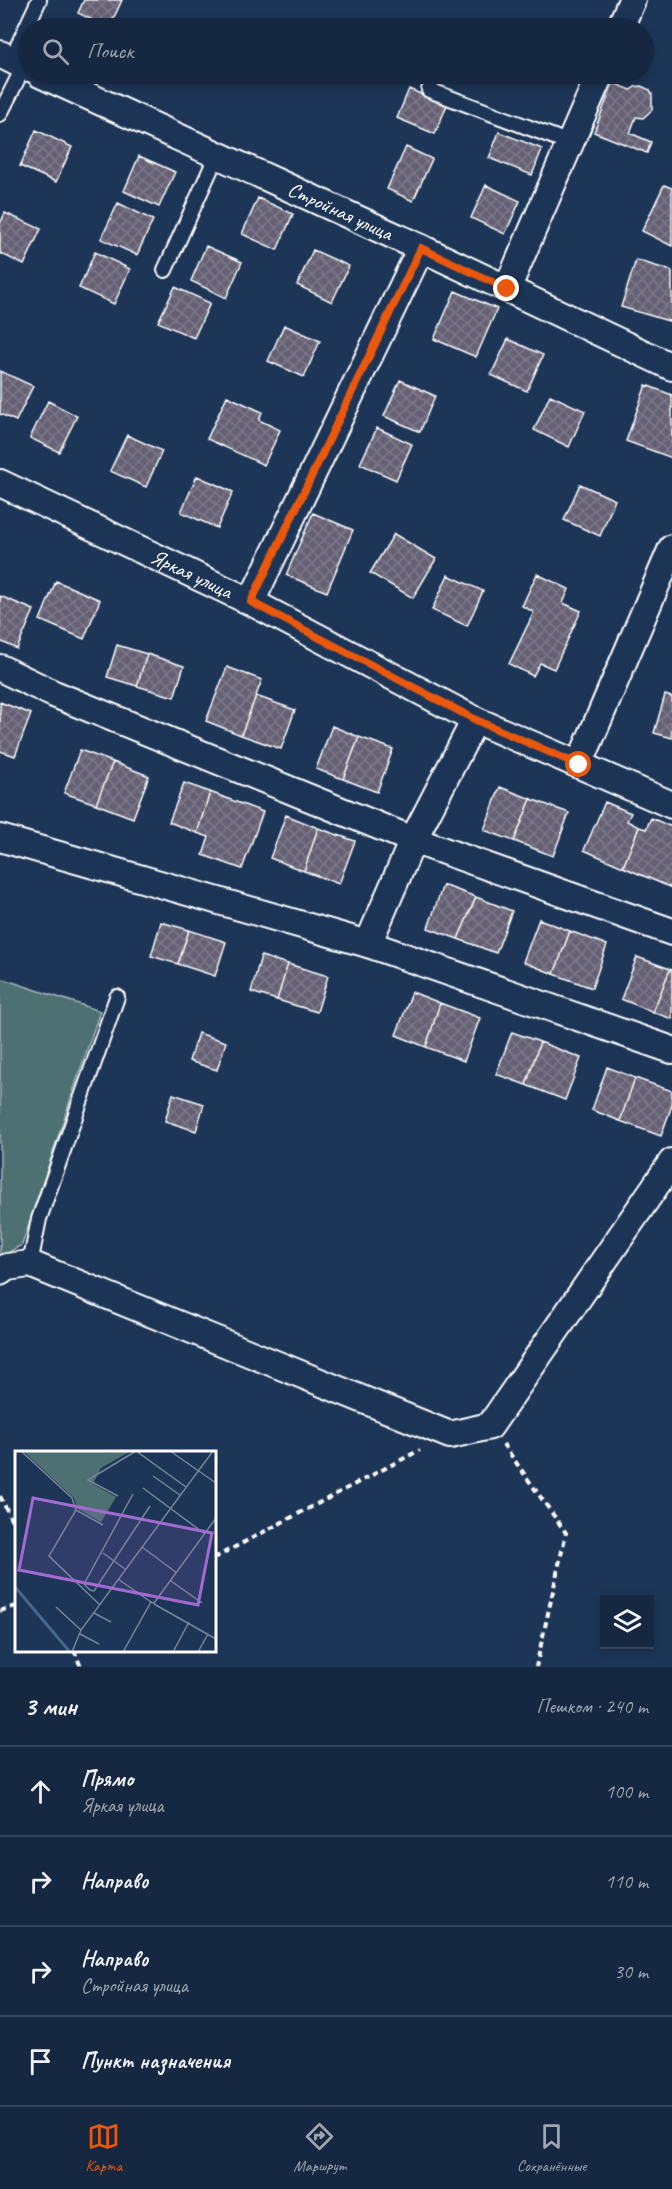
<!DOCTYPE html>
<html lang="ru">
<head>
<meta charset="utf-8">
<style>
	body { margin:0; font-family:Caveat,sans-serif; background:#1f3048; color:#f1f3f6 }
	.controls { position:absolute; right:18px; bottom:18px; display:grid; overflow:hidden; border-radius:0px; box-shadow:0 3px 9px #0003 }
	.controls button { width:54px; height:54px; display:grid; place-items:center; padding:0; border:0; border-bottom:2px solid #35445a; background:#162841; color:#f1f3f6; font:30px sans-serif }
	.stop { position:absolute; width:18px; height:18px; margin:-14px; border:4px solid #ea580c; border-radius:50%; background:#fff }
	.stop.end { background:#ea580c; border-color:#fff; box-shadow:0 2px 6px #0008 }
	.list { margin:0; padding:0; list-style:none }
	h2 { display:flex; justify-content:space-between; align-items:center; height:78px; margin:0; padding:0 24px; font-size:26px }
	h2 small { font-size:20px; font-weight:400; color:#9ea6b1 }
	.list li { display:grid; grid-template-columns:39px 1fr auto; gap:18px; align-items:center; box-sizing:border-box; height:90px; padding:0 24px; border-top:2px solid #35445a }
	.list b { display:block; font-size:22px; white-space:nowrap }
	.list p { margin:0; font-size:20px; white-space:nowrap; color:#9ea6b1 }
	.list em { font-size:20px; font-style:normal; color:#9ea6b1 }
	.icon { flex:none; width:33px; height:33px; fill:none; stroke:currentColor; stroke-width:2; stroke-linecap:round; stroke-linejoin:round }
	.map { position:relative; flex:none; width:672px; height:1667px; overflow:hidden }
	.search { position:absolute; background:#162841; box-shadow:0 3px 9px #0003; left:18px; right:18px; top:18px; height:66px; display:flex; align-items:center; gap:15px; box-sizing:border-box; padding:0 21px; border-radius:33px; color:#9ea6b1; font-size:22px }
	.sheet { height:438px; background:#162841 }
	nav { display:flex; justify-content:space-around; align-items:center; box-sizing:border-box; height:84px; border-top:2px solid #35445a; background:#162841; font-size:16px; color:#9ea6b1 }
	nav a { display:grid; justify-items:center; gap:3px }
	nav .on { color:#ea580c }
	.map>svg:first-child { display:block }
	.grass { fill:#4d7173; stroke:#a6b8b9; stroke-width:1.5 }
	.building { fill:url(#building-cross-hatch); stroke:#fff; stroke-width:1.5 }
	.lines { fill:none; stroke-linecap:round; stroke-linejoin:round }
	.lane-casing { stroke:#fff; stroke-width:18 }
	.street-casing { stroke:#fff; stroke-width:30 }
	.path { stroke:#fff; stroke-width:4; stroke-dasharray:6 4.5; stroke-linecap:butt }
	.lane { stroke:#1d3557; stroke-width:14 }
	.street { stroke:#1d3557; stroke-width:26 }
	.route { stroke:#ea580c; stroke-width:8 }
	.labels { text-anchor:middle; stroke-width:5; stroke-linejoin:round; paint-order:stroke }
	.street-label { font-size:21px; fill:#fff; stroke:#1d3557 }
	.inset-river { fill:none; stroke:#45688c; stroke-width:3 }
	.inset-road { fill:none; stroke:#77869a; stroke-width:1.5 }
	.view { fill:#a36bd2; fill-opacity:0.15; stroke:#a36bd2; stroke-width:3 }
	.inset-edge { fill:none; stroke:#fff; stroke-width:3 }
</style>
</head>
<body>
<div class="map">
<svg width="672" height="1667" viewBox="0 0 672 1667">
	<defs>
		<pattern id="building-cross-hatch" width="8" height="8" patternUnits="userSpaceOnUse" patternTransform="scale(1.5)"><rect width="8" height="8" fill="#666174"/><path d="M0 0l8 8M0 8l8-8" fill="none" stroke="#7d7989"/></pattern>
	</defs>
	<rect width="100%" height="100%" fill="#1d3557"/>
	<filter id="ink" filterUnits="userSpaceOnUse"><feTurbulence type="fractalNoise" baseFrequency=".0167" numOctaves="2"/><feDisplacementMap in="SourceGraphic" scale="12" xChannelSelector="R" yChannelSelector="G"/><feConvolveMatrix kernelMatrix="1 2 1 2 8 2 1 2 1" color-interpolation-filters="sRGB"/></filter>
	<g filter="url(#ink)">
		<path class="grass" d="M0,978L100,1011L22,1245L0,1257Z"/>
		<path class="building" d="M84,0H122L109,28L78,13Z
			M613,83L631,90L635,87L641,86L650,90L652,94V110L643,118L636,117L630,133L651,142L647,153L594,132Z
			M409,89L447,105L435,134L397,118Z
			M36,130L72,147L56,182L20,166Z
			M499,132L542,149L532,175L489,158Z
			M406,147L432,159L413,201L387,189Z
			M139,156L175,172L159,207L124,191Z
			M486,185L520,201L505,234L471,218Z
			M664,185L672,188V246L642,231Z
			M258,198L293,214L277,250L242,234Z
			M118,203L153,220L137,255L101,239Z
			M5,213L41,229L24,265L0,253V224Z
			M206,246L242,262L226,298L191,281Z
			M313,250L349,266L332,302L297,285Z
			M95,252L130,269L114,304L79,288Z
			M636,260L672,271V322L621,307Z
			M175,287L210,303L194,338L158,322Z
			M455,291L497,309L476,357L434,339Z
			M284,325L320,341L304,377L268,361Z
			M508,339L543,355L527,391L491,375Z
			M0,371L33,386L16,421L0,414Z
			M400,380L435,396L420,432L384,416Z
			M646,385L672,395V458L626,441Z
			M550,395L585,411L569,447L534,430Z
			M227,396L262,412L259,420L280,430L264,465L207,439Z
			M48,401L77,416L59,452L30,438Z
			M377,428L412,444L396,480L360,464Z
			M127,435L162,451L146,487L110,471Z
			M197,476L233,492L217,528L181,512Z
			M580,484L615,500L600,536L564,520Z
			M313,513L353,530L327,592L286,575Z
			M394,534L436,559L413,598L370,573Z
			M537,574L569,589L563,603L581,611L554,669L540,663L533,676L509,664L534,612L522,606Z
			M448,575L483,591L467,626L432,610Z
			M56,581L100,600L84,639L40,620Z
			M0,596L34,610L17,649L0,641Z
			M117,645L147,654L137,686L107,677Z
			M147,654L184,666L174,697L137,686Z
			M227,667L262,680L241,735L206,721Z
			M665,695L672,697V738L654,733Z
			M256,696L295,710L281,749L241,735Z
			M0,702L31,714L15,756L0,751Z
			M332,726L359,737L343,779L316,769Z
			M359,737L393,749L377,792L343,779Z
			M80,750L113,762L96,804L64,793Z
			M113,762L149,776L133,818L96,804Z
			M184,783L210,792L197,833L169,822Z
			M500,787L531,799L514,841L484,830Z
			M210,792L263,812L242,869L203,855L209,837L197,833Z
			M531,799L569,813L553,856L514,841Z
			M605,802L631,813L627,821L639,827L623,867L584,850Z
			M286,815L318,828L304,871L270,858Z
			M651,818L672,827V888L623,867L639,827L646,829Z
			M318,828L355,841L339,884L304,871Z
			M443,885L476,897L458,939L428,928Z
			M476,897L512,911L496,953L458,939Z
			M539,919L570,931L554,974L523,962Z
			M161,922L189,930L178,964L151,956Z
			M189,930L226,942L215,976L178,964Z
			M570,931L607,945L592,988L554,974Z
			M261,956L288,964L277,1000L251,992Z
			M637,957L670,969L653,1012L621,999Z
			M288,964L328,976L317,1012L277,1000Z
			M670,969L672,970V1019L653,1012Z
			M412,992L440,1003L426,1047L396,1035Z
			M440,1003L480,1018L464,1061L426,1047Z
			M512,1032L540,1042L526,1085L496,1074Z
			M198,1033L226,1042L217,1070L189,1061Z
			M540,1042L581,1058L565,1100L526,1085Z
			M607,1067L635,1078L620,1121L592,1110Z
			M635,1078L672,1091V1105L661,1136L620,1121Z
			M173,1094L204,1104L196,1131L165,1121Z"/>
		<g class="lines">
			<g class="lane-casing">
				<path id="lane" d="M11,60L39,0
					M429,90L570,143
					M0,114L24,66
					M165,270L217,155
					M30,1264L39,1219L117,997"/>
			</g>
			<g class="street-casing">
				<g id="street">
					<path d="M620,28L632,0"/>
					<path d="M0,54L28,68"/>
					<path id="s1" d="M40,74L421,248L672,367"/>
					<path d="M507,289L600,74"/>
					<path id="s2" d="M0,483L251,602L475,720L672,805"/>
					<path d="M251,602L421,248"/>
					<path d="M0,668L54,694L413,840L672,932"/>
					<path d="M579,765L672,548"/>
					<path d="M0,838L368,944L672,1050"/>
					<path d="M368,944L413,840L475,720"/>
					<path d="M0,1272L7,1267L30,1264L450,1435L490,1426L672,1162"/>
				</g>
			</g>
			<path class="path" d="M503,1444L566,1533L536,1667
				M0,1496L16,1529
				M214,1558L420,1450
				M0,1611L16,1606
				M74,1650L81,1667"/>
			<use href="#lane" class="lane"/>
			<use href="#street" class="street"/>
		</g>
	</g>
	<g class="lines" filter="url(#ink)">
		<path class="route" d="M507,289L421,248L251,602L476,720L579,765"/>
	</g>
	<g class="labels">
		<g class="street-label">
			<text dy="7" stroke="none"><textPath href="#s1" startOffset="330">Стройная улица</textPath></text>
			<text dy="7" stroke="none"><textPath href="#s2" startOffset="212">Яркая улица</textPath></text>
		</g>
	</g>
	<g transform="translate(15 1451)">
		<rect width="201" height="201" fill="#1d3557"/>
		<path d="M8,0H116L86,17L78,33L101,46L86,71L63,58L59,47Z" fill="#4d7173"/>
		<path class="inset-river" d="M0,136L55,201"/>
		<path class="inset-road" d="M6,0L57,47L61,59L34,105L85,154M155,0L201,32M138,25L165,44M128,37L190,83M118,43L69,133L75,139L79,140L135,55M103,45L73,29L121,0L171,36M61,59L88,74M127,96L162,122M88,102L110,118M103,128L136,151M156,130L187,152M139,153L201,188M41,156L66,179M79,162L96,171M65,183L84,193M57,201L66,179L198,0M108,201L136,151L139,152L201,67M158,201L174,171M183,201L193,183"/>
		<path class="view" d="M18,47L197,82L183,154L4,119Z"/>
		<rect width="201" height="201" class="inset-edge"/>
	</g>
</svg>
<div class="controls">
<button><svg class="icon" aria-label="layers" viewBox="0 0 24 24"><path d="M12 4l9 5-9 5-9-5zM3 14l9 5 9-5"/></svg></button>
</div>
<div class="stop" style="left:579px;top:765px"></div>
<div class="stop end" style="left:507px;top:289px"></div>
<div class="search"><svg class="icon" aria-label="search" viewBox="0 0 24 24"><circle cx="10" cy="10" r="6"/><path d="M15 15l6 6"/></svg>Поиск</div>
</div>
<section class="sheet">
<h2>3 мин<small>Пешком · 240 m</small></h2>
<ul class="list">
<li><svg class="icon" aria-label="ahead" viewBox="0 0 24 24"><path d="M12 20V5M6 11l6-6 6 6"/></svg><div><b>Прямо</b><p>Яркая улица</p></div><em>100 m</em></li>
<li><svg class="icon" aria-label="right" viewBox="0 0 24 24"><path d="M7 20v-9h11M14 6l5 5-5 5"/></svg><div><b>Направо</b></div><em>110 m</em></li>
<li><svg class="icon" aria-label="right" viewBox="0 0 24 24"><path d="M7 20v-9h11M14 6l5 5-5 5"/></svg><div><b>Направо</b><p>Стройная улица</p></div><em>30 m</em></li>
<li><svg class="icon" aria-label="arrive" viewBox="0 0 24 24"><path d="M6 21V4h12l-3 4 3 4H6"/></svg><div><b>Пункт назначения</b></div></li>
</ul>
</section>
<nav>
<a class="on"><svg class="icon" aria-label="map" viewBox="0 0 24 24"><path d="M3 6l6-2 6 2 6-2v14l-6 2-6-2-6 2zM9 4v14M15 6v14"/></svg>Карта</a>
<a><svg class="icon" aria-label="directions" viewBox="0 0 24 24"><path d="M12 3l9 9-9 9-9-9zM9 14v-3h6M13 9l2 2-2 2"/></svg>Маршрут</a>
<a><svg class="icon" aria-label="saved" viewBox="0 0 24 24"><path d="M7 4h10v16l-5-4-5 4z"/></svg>Сохранённые</a>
</nav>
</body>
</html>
